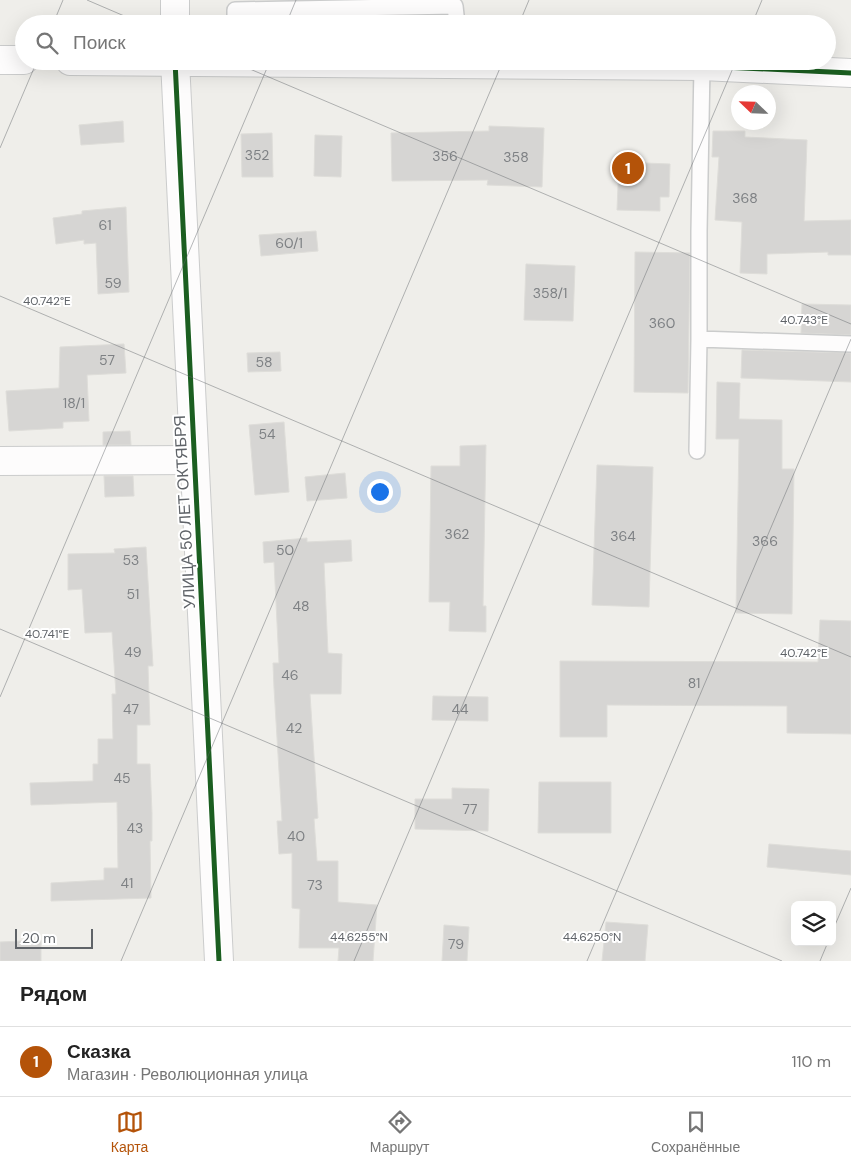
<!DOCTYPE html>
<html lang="ru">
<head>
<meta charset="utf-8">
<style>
	body { margin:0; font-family:"DM Sans",sans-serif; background:#f2f2f2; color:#222 }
	.controls { position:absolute; right:15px; bottom:15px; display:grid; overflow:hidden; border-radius:8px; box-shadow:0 5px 20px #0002 }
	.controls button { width:45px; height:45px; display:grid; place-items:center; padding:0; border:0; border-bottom:1px solid #e0e0e0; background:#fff; color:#222; font:25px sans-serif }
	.compass { position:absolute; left:731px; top:85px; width:45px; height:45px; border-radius:50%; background:#fff; box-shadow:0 5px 20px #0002; rotate:293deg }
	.scale { position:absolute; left:15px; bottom:12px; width:78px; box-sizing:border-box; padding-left:5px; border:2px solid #5f6368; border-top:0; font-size:14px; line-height:18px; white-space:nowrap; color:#5f6368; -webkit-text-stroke:4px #fff; paint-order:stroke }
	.you { position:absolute; left:379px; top:491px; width:18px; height:18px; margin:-12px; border:4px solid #fff; border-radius:50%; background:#1a73e8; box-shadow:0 0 0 8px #1a73e833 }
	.badge { display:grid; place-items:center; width:32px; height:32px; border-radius:50%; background:#b45309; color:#fff; font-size:16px; font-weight:700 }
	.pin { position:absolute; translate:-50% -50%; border:2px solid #fff; box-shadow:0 1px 5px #0006 }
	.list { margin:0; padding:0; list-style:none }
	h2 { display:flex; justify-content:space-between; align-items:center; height:65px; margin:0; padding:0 20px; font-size:21px }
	h2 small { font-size:16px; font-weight:400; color:#767676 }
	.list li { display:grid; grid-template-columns:32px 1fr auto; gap:15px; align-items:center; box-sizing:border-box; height:70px; padding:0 20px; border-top:1px solid #e0e0e0 }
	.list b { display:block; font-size:19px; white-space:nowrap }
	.list p { margin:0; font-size:16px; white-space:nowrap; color:#767676 }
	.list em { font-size:16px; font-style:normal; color:#767676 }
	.icon { flex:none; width:28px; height:28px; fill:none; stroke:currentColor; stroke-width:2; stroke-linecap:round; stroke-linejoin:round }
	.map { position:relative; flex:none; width:851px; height:961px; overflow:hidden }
	.search { position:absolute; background:#fff; box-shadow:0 5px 20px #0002; left:15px; right:15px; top:15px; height:55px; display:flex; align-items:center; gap:12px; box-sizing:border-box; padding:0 18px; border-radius:28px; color:#767676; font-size:19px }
	.sheet { height:135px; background:#fff }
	nav { display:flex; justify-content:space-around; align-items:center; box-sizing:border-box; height:70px; border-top:1px solid #e0e0e0; background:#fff; font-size:14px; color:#767676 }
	nav a { display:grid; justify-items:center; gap:2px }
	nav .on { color:#b45309 }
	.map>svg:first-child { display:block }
	.building { fill:#d6d5d3; stroke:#deddd9 }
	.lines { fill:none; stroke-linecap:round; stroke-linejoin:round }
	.service-casing { stroke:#cbcccc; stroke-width:18 }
	.minor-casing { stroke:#cbcccc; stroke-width:30 }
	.tertiary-casing { stroke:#cbcccc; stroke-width:30 }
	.service { stroke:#fdfcfc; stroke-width:15 }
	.minor { stroke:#fdfcfc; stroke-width:28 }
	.tertiary { stroke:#fdfcfc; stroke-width:28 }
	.cycleway-casing { stroke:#fff; stroke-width:8 }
	.cycleway { stroke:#1b5e20; stroke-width:5 }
	.ticks { fill:none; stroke:#5f6368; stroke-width:1; stroke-opacity:0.45 }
	.labels { text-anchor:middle; stroke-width:4; stroke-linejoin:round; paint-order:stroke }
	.number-label { font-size:14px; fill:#7e8184 }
	.street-label { font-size:16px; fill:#5f6368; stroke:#fff }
	.ticks-label { font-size:12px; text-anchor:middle; fill:#5f6368; stroke:#fff; stroke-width:4; stroke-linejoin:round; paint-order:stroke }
</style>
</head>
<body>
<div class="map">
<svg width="851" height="961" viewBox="0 0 851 961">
	<rect width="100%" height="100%" fill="#efeeea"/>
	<path class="building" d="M123,121L124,142L81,145L79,125Z
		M489,126L544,128L542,187L487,185L488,180L392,181L391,133L489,131Z
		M713,131H745V137L807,140L804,221L851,220V255H828V252L767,254V274L740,273L742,222L715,220L719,157H712Z
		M272,133L273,177H242L241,134Z
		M315,135L342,136L341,177L314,176Z
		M619,162L670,164L669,197H660V211L617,210Z
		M126,207L129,292L98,294L96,243L84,244V240L56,244L53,218L82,214V211Z
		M316,231L318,251L261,256L259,235Z
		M635,252L690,253L688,393L634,392Z
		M526,264L575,266L573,321L524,320Z
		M802,304L851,305V335L801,333Z
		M124,344L126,373L87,375L89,421L63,422V428L9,431L6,391L59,388L60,347Z
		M742,350L851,353V382L741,378Z
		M280,352L281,371L248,372L247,353Z
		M717,382L740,383L739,419L782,420V469H794L792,614L736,613L739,439H716Z
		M284,422L289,492L255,495L249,425Z
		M130,431L131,445H103V432Z
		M486,445L483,606H486V632L449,631L450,602H429L431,466H460V446Z
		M597,465L653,467L649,607L592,605Z
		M345,473L347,498L307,501L305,477Z
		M104,476H133L134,496L105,497Z
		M307,538V542L351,540L352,561L324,563L328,653L342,654L341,694H310L318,818L314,819L317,861H338V902L377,905L373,961H338L339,948H299L300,909L292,908V853L279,854L277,821H282L274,688L273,663H279L274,562L264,563L263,542Z
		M146,547L153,666H148L150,725H137V764H150L152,814V841H150L151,898L51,901V883L104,880V868H118L117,802L31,805L30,783L93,781V764H98V739H113L112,694H116L112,632L85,633L82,589L68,590V554L115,553L114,549Z
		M820,620L851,621V734L787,733V706L607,705V737H560V661L818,662Z
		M433,696L488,697V721L432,720Z
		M539,782H611V833H538Z
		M452,788L489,789L488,831L415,829V799H452Z
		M769,844L851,851V875L767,867Z
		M606,922L648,925L645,961H602Z
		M444,925L469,927L467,961H442Z
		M41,940V961H0V942Z"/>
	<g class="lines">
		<g class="service-casing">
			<path id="service" d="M235,24V10L455,6L457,24
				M699,339V231L702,66
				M697,451L699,339L851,344"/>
		</g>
		<g class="minor-casing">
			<path id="minor" d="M0,461L194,460"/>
		</g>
		<g class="tertiary-casing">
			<path id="tertiary" d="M175,24V0
				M0,60H24
				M70,61L702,66L851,73
				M175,61L219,961"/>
		</g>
		<use href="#service" class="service"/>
		<use href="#minor" class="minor"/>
		<use href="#tertiary" class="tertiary"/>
		<g class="cycleway-casing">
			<path id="cycleway" d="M70,61L702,66L851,73
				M175,61L219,961"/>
		</g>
		<use href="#cycleway" class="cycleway"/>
	</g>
	<path class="ticks" d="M87,0L143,24M53,24L63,0M286,24L296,0M519,24L529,0M752,24L762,0M231,61L851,324M0,148L37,61M0,296L851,657M0,629L782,961M0,697L270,61M832,932L851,888M121,961L503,61M354,961L736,61M587,961L851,339M820,961L828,942"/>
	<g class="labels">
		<g class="number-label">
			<text x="257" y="160">352</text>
			<text x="445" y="161">356</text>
			<text x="516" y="162">358</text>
			<text x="745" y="203">368</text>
			<text x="105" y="230">61</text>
			<text x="289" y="248">60/1</text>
			<text x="113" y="288">59</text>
			<text x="550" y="298">358/1</text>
			<text x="662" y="328">360</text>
			<text x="107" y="365">57</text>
			<text x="264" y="367">58</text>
			<text x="74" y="408">18/1</text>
			<text x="267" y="439">54</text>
			<text x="457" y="539">362</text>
			<text x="623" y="541">364</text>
			<text x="765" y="546">366</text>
			<text x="285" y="555">50</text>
			<text x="131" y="565">53</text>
			<text x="133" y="599">51</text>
			<text x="301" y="611">48</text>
			<text x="133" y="657">49</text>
			<text x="290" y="680">46</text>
			<text x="694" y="688">81</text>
			<text x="131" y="714">47</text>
			<text x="460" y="714">44</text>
			<text x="294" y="733">42</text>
			<text x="122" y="783">45</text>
			<text x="470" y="814">77</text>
			<text x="135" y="833">43</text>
			<text x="296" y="841">40</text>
			<text x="127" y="888">41</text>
			<text x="315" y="890">73</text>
			<text x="456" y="949">79</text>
		</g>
		<g class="street-label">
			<text transform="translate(184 512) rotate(-93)" y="6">УЛИЦА 50 ЛЕТ ОКТЯБРЯ</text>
		</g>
	</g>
	<g class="ticks-label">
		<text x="47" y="305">40.742°E</text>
		<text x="804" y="324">40.743°E</text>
		<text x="47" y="638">40.741°E</text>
		<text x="804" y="657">40.742°E</text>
		<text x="359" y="941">44.6255°N</text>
		<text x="592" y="941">44.6250°N</text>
	</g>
</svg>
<div class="controls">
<button><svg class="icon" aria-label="layers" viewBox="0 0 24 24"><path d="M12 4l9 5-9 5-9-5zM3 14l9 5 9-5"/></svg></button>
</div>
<svg class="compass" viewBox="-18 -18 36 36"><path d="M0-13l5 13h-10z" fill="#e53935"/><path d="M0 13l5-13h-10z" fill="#767676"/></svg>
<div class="scale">20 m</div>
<div class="you"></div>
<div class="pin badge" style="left:628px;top:168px">1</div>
<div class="search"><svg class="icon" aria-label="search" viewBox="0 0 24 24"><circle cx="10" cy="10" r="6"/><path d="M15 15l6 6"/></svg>Поиск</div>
</div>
<section class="sheet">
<h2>Рядом<small></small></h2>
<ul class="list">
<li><span class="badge">1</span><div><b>Сказка</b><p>Магазин · Революционная улица</p></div><em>110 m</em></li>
</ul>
</section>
<nav>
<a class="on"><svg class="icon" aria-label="map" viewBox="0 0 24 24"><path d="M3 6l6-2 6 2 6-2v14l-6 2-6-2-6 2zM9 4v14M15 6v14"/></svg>Карта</a>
<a><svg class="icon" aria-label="directions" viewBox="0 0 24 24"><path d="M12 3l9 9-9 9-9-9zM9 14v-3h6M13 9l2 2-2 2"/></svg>Маршрут</a>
<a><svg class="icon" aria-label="saved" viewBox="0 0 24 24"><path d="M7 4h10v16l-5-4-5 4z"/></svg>Сохранённые</a>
</nav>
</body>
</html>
